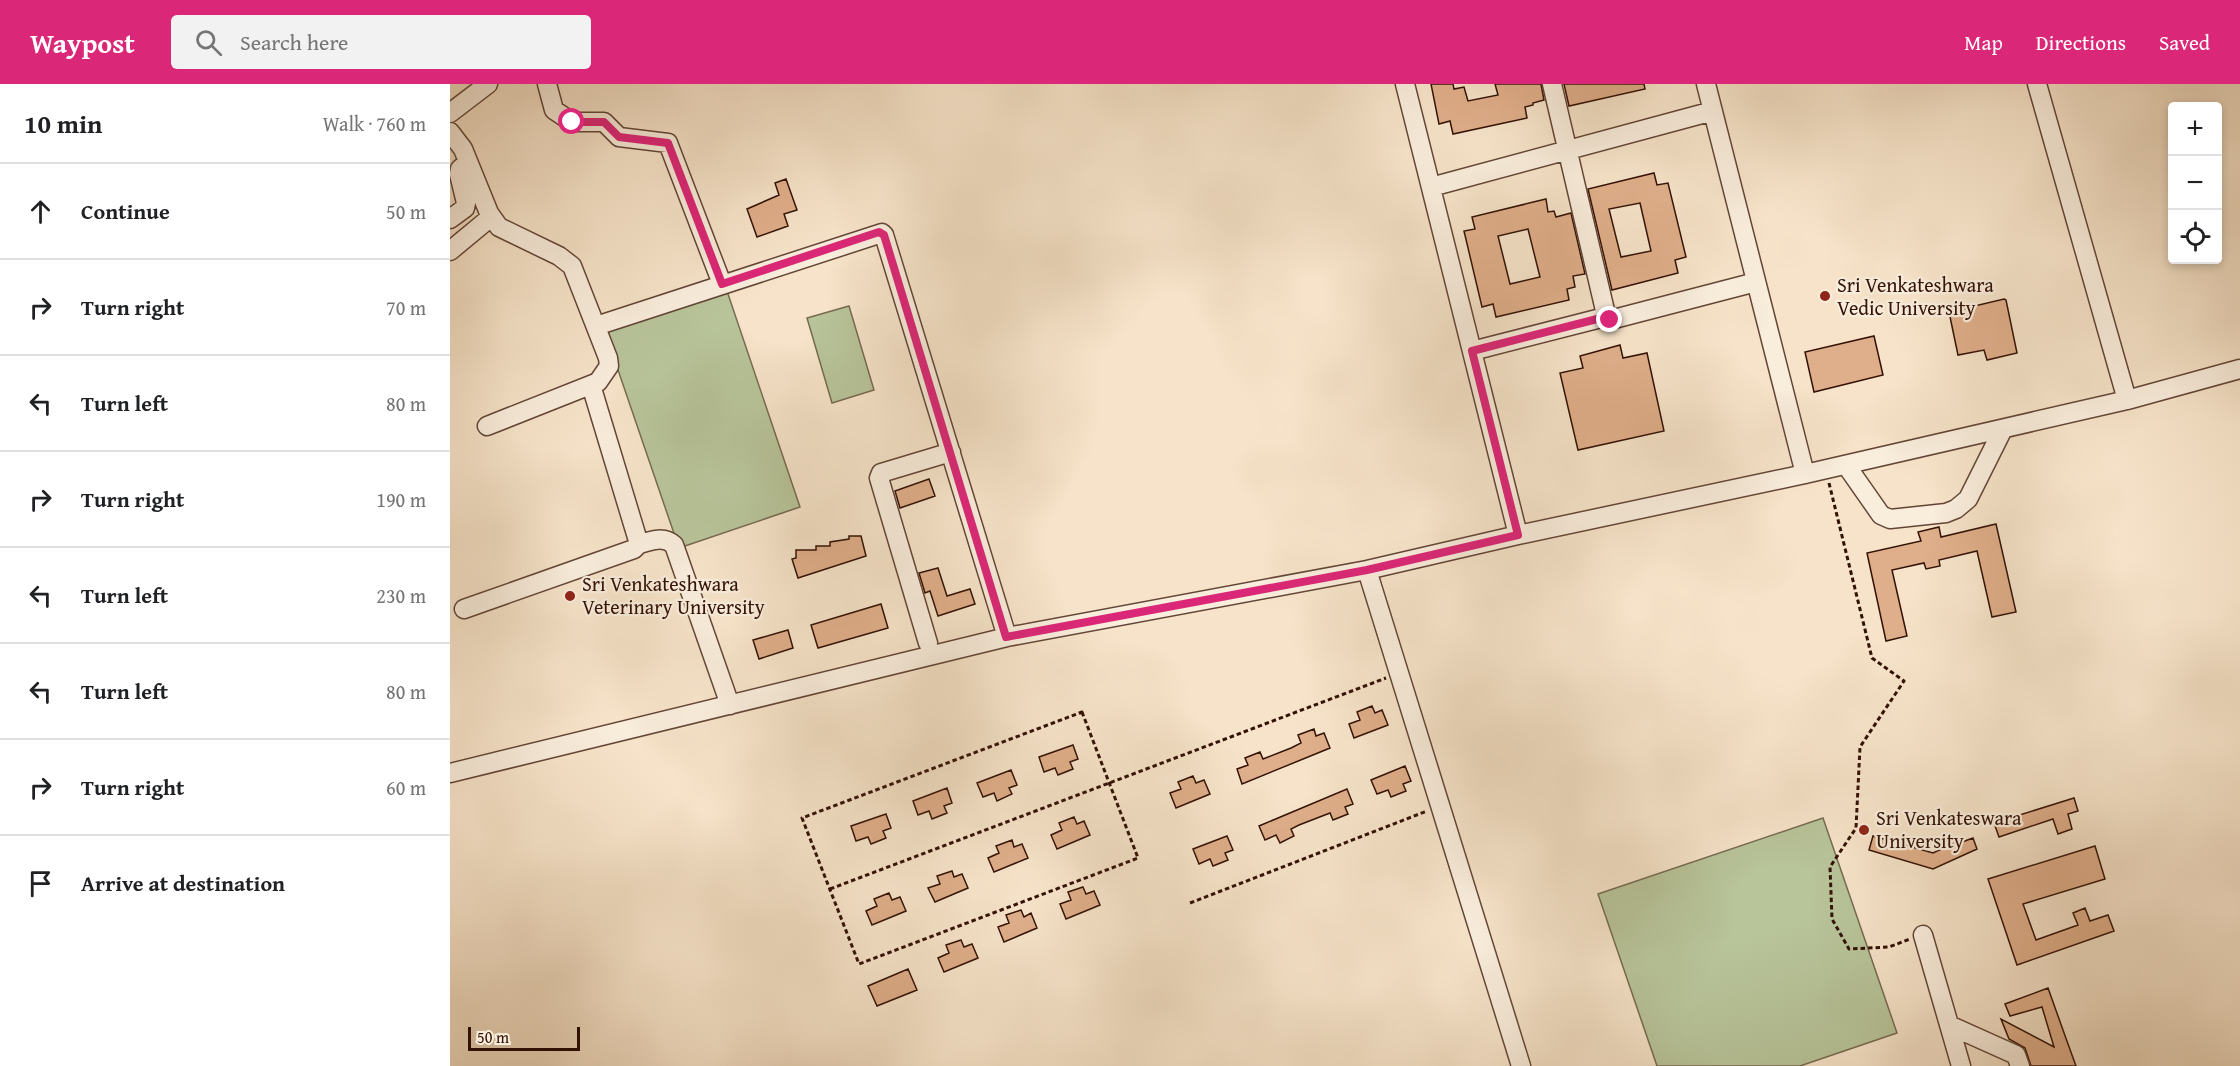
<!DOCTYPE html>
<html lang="en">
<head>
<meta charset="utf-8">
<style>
	body { margin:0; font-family:"Gentium Book Plus",serif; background:#f2f2f2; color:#202124 }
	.controls { position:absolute; right:18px; top:18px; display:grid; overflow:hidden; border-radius:6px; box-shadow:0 3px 9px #0003 }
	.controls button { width:54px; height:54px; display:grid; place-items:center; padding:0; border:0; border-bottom:2px solid #e0e0e0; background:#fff; color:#202124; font:30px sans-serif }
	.scale { position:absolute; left:18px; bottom:15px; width:112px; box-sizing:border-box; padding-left:6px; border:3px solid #331206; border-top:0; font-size:16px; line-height:21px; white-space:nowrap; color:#331206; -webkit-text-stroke:4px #f9eddc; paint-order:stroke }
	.stop { position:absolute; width:18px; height:18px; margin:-14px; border:4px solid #db2777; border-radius:50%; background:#fff }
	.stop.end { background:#db2777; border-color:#fff; box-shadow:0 2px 6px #0008 }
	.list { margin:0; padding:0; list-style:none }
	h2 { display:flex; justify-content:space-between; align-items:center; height:78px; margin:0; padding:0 24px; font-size:26px }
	h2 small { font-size:20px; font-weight:400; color:#757577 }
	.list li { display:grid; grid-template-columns:39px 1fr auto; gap:18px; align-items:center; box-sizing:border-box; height:96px; padding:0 24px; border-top:2px solid #e0e0e0 }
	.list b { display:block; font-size:22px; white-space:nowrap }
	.list em { font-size:20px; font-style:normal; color:#757577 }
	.icon { flex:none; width:33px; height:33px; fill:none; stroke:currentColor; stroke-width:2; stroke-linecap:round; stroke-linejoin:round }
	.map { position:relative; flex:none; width:1790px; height:982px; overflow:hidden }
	header { display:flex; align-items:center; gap:36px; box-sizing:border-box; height:84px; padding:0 30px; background:#db2777; color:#fff }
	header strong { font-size:28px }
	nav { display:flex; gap:33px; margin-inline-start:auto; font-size:21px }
	.search { width:420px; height:54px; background:#f2f2f2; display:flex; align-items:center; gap:15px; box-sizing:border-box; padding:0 21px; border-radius:6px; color:#757577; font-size:22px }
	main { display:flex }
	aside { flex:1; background:#fff }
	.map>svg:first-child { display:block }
	.green { fill:#b8c49a; stroke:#766b50; stroke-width:1.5 }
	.building { fill:#dfae8a; stroke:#331206; stroke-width:1.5; fill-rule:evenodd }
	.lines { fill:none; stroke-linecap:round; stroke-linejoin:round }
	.minor-casing { stroke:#644637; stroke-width:21 }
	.path { stroke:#331206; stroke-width:3; stroke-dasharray:4.5 3; stroke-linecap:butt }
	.minor { stroke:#f9eddc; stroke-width:18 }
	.route { stroke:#db2777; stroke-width:8 }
	.poi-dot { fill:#8f2418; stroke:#f9eddc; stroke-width:2 }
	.labels { text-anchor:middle; stroke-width:4.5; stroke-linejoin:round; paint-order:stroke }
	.poi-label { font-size:20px; fill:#331206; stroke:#f9eddc; text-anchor:start }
</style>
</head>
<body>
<header>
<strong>Waypost</strong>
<div class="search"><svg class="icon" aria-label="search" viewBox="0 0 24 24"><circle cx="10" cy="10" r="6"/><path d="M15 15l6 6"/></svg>Search here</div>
<nav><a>Map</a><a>Directions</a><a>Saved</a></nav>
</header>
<main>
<aside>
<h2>10 min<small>Walk · 760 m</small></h2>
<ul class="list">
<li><svg class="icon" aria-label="ahead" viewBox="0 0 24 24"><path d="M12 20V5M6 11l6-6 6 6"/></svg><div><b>Continue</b></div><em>50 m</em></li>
<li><svg class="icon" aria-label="right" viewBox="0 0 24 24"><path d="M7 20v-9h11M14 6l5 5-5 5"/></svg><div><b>Turn right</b></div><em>70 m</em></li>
<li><svg class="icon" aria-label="left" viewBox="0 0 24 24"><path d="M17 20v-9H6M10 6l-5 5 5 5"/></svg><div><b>Turn left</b></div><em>80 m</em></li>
<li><svg class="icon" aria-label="right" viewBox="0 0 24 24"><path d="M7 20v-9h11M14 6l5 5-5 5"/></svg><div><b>Turn right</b></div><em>190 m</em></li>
<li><svg class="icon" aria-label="left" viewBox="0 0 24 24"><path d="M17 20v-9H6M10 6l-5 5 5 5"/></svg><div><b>Turn left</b></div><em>230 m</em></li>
<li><svg class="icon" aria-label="left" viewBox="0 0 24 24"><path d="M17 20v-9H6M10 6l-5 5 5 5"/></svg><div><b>Turn left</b></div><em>80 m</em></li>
<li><svg class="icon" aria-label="right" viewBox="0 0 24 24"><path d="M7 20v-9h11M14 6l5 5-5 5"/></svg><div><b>Turn right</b></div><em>60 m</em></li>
<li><svg class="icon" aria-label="arrive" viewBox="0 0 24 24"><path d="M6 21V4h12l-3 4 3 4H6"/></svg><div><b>Arrive at destination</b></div></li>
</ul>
</aside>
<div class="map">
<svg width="1790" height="982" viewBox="0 0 1790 982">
	<rect width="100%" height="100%" fill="#f6e3c9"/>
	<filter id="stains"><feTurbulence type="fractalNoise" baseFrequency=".00333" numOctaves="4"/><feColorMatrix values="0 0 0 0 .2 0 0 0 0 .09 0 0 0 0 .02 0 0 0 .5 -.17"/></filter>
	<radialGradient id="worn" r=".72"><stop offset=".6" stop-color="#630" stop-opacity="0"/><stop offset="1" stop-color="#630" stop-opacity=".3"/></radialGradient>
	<path class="green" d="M277,207L350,423L229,464L155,248Z
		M399,222L424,306L382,319L357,234Z
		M1373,734L1447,949L1350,982H1207L1148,810Z"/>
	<path class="building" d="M981,0H1003L1004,5L1014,3L1018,17L1048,11L1045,0H1091L1094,16L1083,19V21L1075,23L1077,34L1003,50L1000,37L989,40Z
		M1114,0H1194L1195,5L1119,22Z
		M1204,89L1207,101L1218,99L1236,173L1225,176L1228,189L1162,206L1138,105ZM1190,119L1201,167L1171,173L1159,125Z
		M336,95L347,126L334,130L338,142L307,153L297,125L329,111L325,99Z
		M1096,115L1098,128L1104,127L1106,133L1121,129L1135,190L1123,192L1125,203L1117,205L1119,216L1046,233L1043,220L1032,223L1014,147L1025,145L1022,133ZM1078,145L1090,193L1060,200L1048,152Z
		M1554,215L1556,216L1567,269L1537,276L1534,266L1508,271L1499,228Z
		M1424,252L1433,291L1364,308L1355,268Z
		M1170,261L1173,274L1197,269L1214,347L1128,366L1110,289L1133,284L1130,272Z
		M479,395L485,412L450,424L445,407Z
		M1546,440L1566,528L1542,533L1527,467L1489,476L1490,482L1476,485L1474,479L1442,486L1457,552L1436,557L1417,469L1471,457L1468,448L1489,443L1491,453Z
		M399,452H411L416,472L348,494L342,475L346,474V466H366V462H380V458L399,455Z
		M488,484L497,512L520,505L525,520L488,532L480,507L475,509L469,489Z
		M431,520L438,544L368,564L361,541Z
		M338,546L343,564L309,575L303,556Z
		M922,622L925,629L932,626L938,641L904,654L899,640L910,636L907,628Z
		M864,645L866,652L874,649L880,664L792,700L787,685L798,681L795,674L810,668L813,675L841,664L851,659L848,651Z
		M623,661L628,675L620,678L623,685L608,691L605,684L594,688L589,673Z
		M955,682L961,697L953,700L956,707L941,713L938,706L927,710L921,696Z
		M561,686L567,701L559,704L562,710L547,717L544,709L533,713L527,699Z
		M743,692L746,699L754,696L760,710L726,724L720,709L731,705L728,698Z
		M497,704L502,719L494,722L497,729L482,735L479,727L468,731L463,717Z
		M897,705L903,720L895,723L898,730L883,736L880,729L849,741L841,745L844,752L830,759L826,751L815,756L809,742Z
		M1624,714L1628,727L1618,730L1622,745L1608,750L1603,735L1549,753L1544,739Z
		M436,730L441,744L433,747L436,754L421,760L418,753L406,757L401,742Z
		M624,733L627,740L634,737L640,751L607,765L601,751L612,746L609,739Z
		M777,752L783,766L775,769L778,776L763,782L760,775L749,780L743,765Z
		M1423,752L1483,769L1511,756L1512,758L1523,754L1527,765L1483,785L1419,766Z
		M562,756L564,763L572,760L578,774L544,788L538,774L549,769L546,762Z
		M1645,762L1655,795L1573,820L1586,856L1628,841L1623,829L1635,824L1640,837L1658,831L1664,847L1567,881L1538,795Z
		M502,787L504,793L512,790L518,804L485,818L478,804L490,800L487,792Z
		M633,803L636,810L644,807L650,821L616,835L610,820L621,816L618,808Z
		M439,809L442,816L450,813L456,827L422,841L416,827L427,822L424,815Z
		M571,826L574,833L581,829L587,844L554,858L548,843L559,839L556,831Z
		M511,856L514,863L522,860L528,874L494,888L488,874L499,869L496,861Z
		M458,885L467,906L427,922L418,902Z
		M1598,904L1618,960L1626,982H1581L1575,964L1559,955L1551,935L1604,963L1592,923L1560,932L1555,920Z"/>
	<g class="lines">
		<g class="minor-casing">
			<path id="minor" d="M97,0L104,26L122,38H154L169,53L218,59L272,200
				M955,0L1068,451
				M1102,0L1157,235L1160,236L1306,198
				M1256,0L1355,390
				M1587,0L1677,316
				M0,29L38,0
				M0,48L13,65L39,129L49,143L109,172L122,182L158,274L159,282L148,298L37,342
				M981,103L1263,27
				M0,135L15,124L16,119L9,90L10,85L18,78
				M0,167L41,133
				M146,242L432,149L434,151L557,553
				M1022,267L1155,233
				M1396,381L1431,431L1440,435L1496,429L1506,425L1518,415L1553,345
				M189,460C202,457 213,451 224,461L280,621
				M917,486L1071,982
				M14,525L184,465L189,460L141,301
				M478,559L429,394L431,389L501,368
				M0,689L557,553L917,486L1068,451L1355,390L1677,316L1790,285
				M1473,851L1511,982
				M1499,941L1566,971L1570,982"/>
		</g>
		<path class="path" d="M1379,399L1422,574L1454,597L1410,663L1406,744L1380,783L1382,835L1399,865L1439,863L1460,855
			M632,628L688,774L409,880L352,734Z
			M380,805L936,594
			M740,819L977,727"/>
		<use href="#minor" class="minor"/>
	</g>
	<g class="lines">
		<path class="route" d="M122,38H154L169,53L218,59L272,200L429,148L434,151L556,553L917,486L1068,451L1022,267L1155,233L1160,236"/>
	</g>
	<g class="poi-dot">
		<circle cx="1375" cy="212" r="6"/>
		<circle cx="120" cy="512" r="6"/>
		<circle cx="1414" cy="746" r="6"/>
	</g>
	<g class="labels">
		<g class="poi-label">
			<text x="1387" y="208">Sri Venkateshwara<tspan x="1387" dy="23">Vedic University</tspan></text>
			<text x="132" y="507">Sri Venkateshwara<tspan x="132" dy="23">Veterinary University</tspan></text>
			<text x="1426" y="741">Sri Venkateswara<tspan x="1426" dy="23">University</tspan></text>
		</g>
	</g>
	<rect width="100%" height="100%" filter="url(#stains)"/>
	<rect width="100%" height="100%" fill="url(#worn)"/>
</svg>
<div class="controls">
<button>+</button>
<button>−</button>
<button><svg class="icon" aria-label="locate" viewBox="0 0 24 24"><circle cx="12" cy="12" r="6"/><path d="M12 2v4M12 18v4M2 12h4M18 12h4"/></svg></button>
</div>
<div class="scale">50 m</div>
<div class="stop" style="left:122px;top:38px"></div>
<div class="stop end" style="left:1160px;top:236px"></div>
</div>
</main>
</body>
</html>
